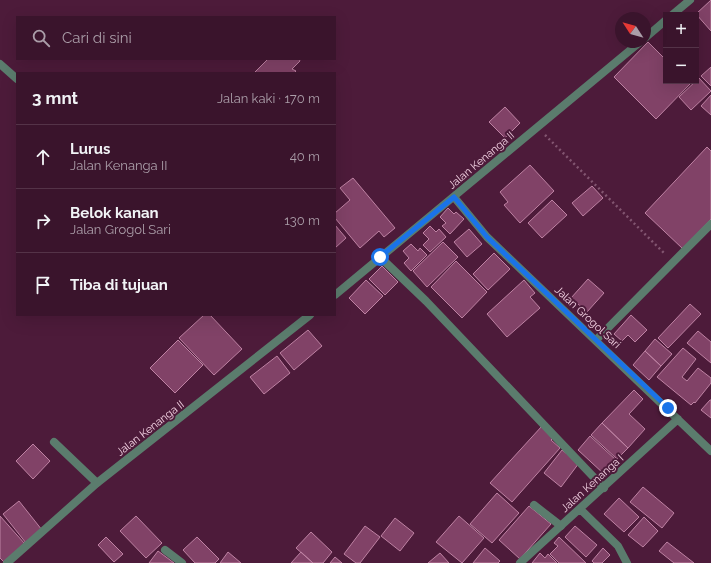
<!DOCTYPE html>
<html lang="id">
<head>
<meta charset="utf-8">
<style>
	body { margin:0; font-family:Raleway,sans-serif; background:#452138; color:#f1f3f6 }
	.controls { position:absolute; right:12px; top:12px; display:grid; overflow:hidden; border-radius:0px; box-shadow:0 4px 16px #0002 }
	.controls button { width:36px; height:36px; display:grid; place-items:center; padding:0; border:0; border-bottom:1px solid #543348; background:#3a142c; color:#f1f3f6; font:20px sans-serif }
	.compass { position:absolute; left:615px; top:12px; width:36px; height:36px; border-radius:50%; background:#3a142c; box-shadow:0 4px 16px #0002; rotate:306deg }
	.stop { position:absolute; width:12px; height:12px; margin:-9px; border:3px solid #1a73e8; border-radius:50%; background:#fff }
	.stop.end { background:#1a73e8; border-color:#fff; box-shadow:0 1px 4px #0008 }
	.list { margin:0; padding:0; list-style:none }
	h2 { display:flex; justify-content:space-between; align-items:center; height:52px; margin:0; padding:0 16px; font-size:17px }
	h2 small { font-size:13px; font-weight:400; color:#ab9ea9 }
	.list li { display:grid; grid-template-columns:26px 1fr auto; gap:12px; align-items:center; box-sizing:border-box; height:64px; padding:0 16px; border-top:1px solid #543348 }
	.list b { display:block; font-size:15px; white-space:nowrap }
	.list p { margin:0; font-size:13px; white-space:nowrap; color:#ab9ea9 }
	.list em { font-size:13px; font-style:normal; color:#ab9ea9 }
	.icon { flex:none; width:22px; height:22px; fill:none; stroke:currentColor; stroke-width:2; stroke-linecap:round; stroke-linejoin:round }
	.map { position:relative; flex:none; width:711px; height:563px; overflow:hidden }
	.search { position:absolute; background:#3a142c; box-shadow:0 4px 16px #0002; left:16px; top:16px; width:320px; height:44px; display:flex; align-items:center; gap:10px; box-sizing:border-box; padding:0 14px; border-radius:0px; color:#ab9ea9; font-size:15px }
	.panel { position:absolute; background:#3a142c; box-shadow:0 4px 16px #0002; left:16px; top:72px; width:320px; height:244px; border-radius:0px }
	.map>svg:first-child { display:block }
	.building { fill:#814267; stroke:#be82a3 }
	.lines { fill:none; stroke-linecap:round; stroke-linejoin:round }
	.path { stroke:#825570; stroke-width:2.5; stroke-dasharray:2 3; stroke-linecap:butt }
	.lane { stroke:#5b7c6d; stroke-width:8 }
	.street { stroke:#5b7c6d; stroke-width:8 }
	.route { stroke:#1a73e8; stroke-width:5 }
	.labels { text-anchor:middle; stroke-width:4; stroke-linejoin:round; paint-order:stroke }
	.street-label { font-size:11px; fill:#f3d2e3; stroke:#4d1b3a }
</style>
</head>
<body>
<div class="map">
<svg width="711" height="563" viewBox="0 0 711 563">
	<rect width="100%" height="100%" fill="#4d1b3a"/>
	<path class="building" d="M711,0V31L696,14Z
		M648,42L666,60V81H687L690,84L656,119L614,77Z
		M268,59H299L300,61L292,69L296,71L294,73H254Z
		M711,67V86L701,76Z
		M699,78L711,91L691,110L679,97Z
		M711,95V115L701,106Z
		M505,107L520,123L505,138L489,122Z
		M707,147L711,151V219L683,249L645,213Z
		M530,165L554,191L520,223L504,205L508,202L500,192Z
		M353,178L395,228L384,237L379,231L360,248L335,218V213L350,200L340,188Z
		M592,186L603,198L583,216L572,203Z
		M552,200L567,215L542,238L528,223Z
		M448,208L454,214L456,212L464,219L450,234L442,226L446,223L440,217Z
		M335,225L346,238L335,248Z
		M430,226L436,232L439,229L446,237L430,252L423,245L429,239L423,233Z
		M469,229L482,244L467,257L454,242Z
		M443,242L458,257L427,287L413,271Z
		M411,244L418,251L420,248L427,255L411,271L404,263L409,258L403,251Z
		M494,253L510,269L488,290L473,274Z
		M456,261L487,292L462,318L431,287Z
		M382,266L398,282L385,295L369,279Z
		M588,279L604,293L587,312L571,298Z
		M366,280L383,296L365,314L349,298Z
		M524,280L535,293L530,297L540,308L507,337L487,314Z
		M690,304L701,314L668,348L658,338Z
		M204,315H210L242,349L214,375L179,338Z
		M631,315L647,330L635,342L628,335L622,341L614,334Z
		M308,330L322,346L294,370L280,353Z
		M698,331L711,342V363L687,343Z
		M655,339L672,354L661,366L645,351Z
		M178,340L203,365L175,393L150,368Z
		M683,348L696,359L682,377L687,381L698,368L711,378V383L695,403L694,402L691,405L657,377Z
		M645,351L661,366L649,380L633,365Z
		M277,356L290,373L264,394L250,377Z
		M634,390L643,399L629,414L645,429L628,448L602,423Z
		M710,400H711V418L701,410Z
		M602,423L628,448L617,459L591,435Z
		M542,426L554,437L551,440L560,448L512,502L490,483Z
		M590,436L616,460L604,474L578,450Z
		M33,444L50,461L33,479L16,461Z
		M562,450L579,463L561,487L544,473Z
		M643,487L674,513L662,528L630,502Z
		M497,493L519,513L492,543L470,524Z
		M619,498L639,517L624,532L604,514Z
		M19,501L42,530L26,543L3,514Z
		M529,506L551,524L520,559L499,540Z
		M0,516L25,544L4,562L0,558Z
		M136,516L162,543L146,558L120,531Z
		M459,516L484,538L462,563L436,542Z
		M644,517L658,531L643,547L628,535Z
		M395,518L414,533L400,551L381,536Z
		M365,526L380,537L360,563H356L344,554Z
		M575,526L597,545L586,557L565,537Z
		M311,532L332,552L323,563H313L296,548Z
		M106,537L123,554L114,562L98,545Z
		M197,537L219,559L215,563H195L183,550Z
		M559,537L586,563H559L550,554L558,546L554,543Z
		M667,542L694,563H674L659,551Z
		M485,548L500,561L498,563H473Z
		M603,548L610,555L602,563H594L592,561Z
		M158,551L174,563H149Z
		M228,552L241,563H220Z
		M301,552L313,563H291Z
		M440,553L449,563H428Z
		M540,553L545,558L548,554L557,563H532Z
		M335,557L342,563H330Z"/>
	<g class="lines">
		<path class="path" d="M545,135L665,254"/>
		<path class="lane" d="M54,442L97,483
			M534,505L561,526"/>
		<path class="street" d="M672,15L690,0
			M645,38L666,20
			M0,64L17,79
			M454,197L487,237L711,451
			M380,257L426,301L604,488
			M335,295L640,42
			M596,340L711,224
			M580,509L618,546L627,563
			M165,550L182,563
			M7,563L97,483L310,315
			M520,563L678,419"/>
	</g>
	<g class="lines">
		<path class="route" d="M380,257L454,197L487,237L668,408"/>
	</g>
	<g class="labels">
		<g class="street-label">
			<text transform="translate(481 160) rotate(-40)" y="4">Jalan Kenanga II</text>
			<text transform="translate(588 317) rotate(43)" y="4">Jalan Grogol Sari</text>
			<text transform="translate(150 428) rotate(-38)" y="4">Jalan Kenanga II</text>
			<text transform="translate(592 483) rotate(-42)" y="4">Jalan Kenanga I</text>
		</g>
	</g>
</svg>
<div class="controls">
<button>+</button>
<button>−</button>
</div>
<svg class="compass" viewBox="-18 -18 36 36"><path d="M0-13l5 13h-10z" fill="#e53935"/><path d="M0 13l5-13h-10z" fill="#ab9ea9"/></svg>
<div class="stop" style="left:380px;top:257px"></div>
<div class="stop end" style="left:668px;top:408px"></div>
<div class="search"><svg class="icon" aria-label="search" viewBox="0 0 24 24"><circle cx="10" cy="10" r="6"/><path d="M15 15l6 6"/></svg>Cari di sini</div>
<section class="panel">
<h2>3 mnt<small>Jalan kaki · 170 m</small></h2>
<ul class="list">
<li><svg class="icon" aria-label="ahead" viewBox="0 0 24 24"><path d="M12 20V5M6 11l6-6 6 6"/></svg><div><b>Lurus</b><p>Jalan Kenanga II</p></div><em>40 m</em></li>
<li><svg class="icon" aria-label="right" viewBox="0 0 24 24"><path d="M7 20v-9h11M14 6l5 5-5 5"/></svg><div><b>Belok kanan</b><p>Jalan Grogol Sari</p></div><em>130 m</em></li>
<li><svg class="icon" aria-label="arrive" viewBox="0 0 24 24"><path d="M6 21V4h12l-3 4 3 4H6"/></svg><div><b>Tiba di tujuan</b></div></li>
</ul>
</section>
</div>
</body>
</html>
